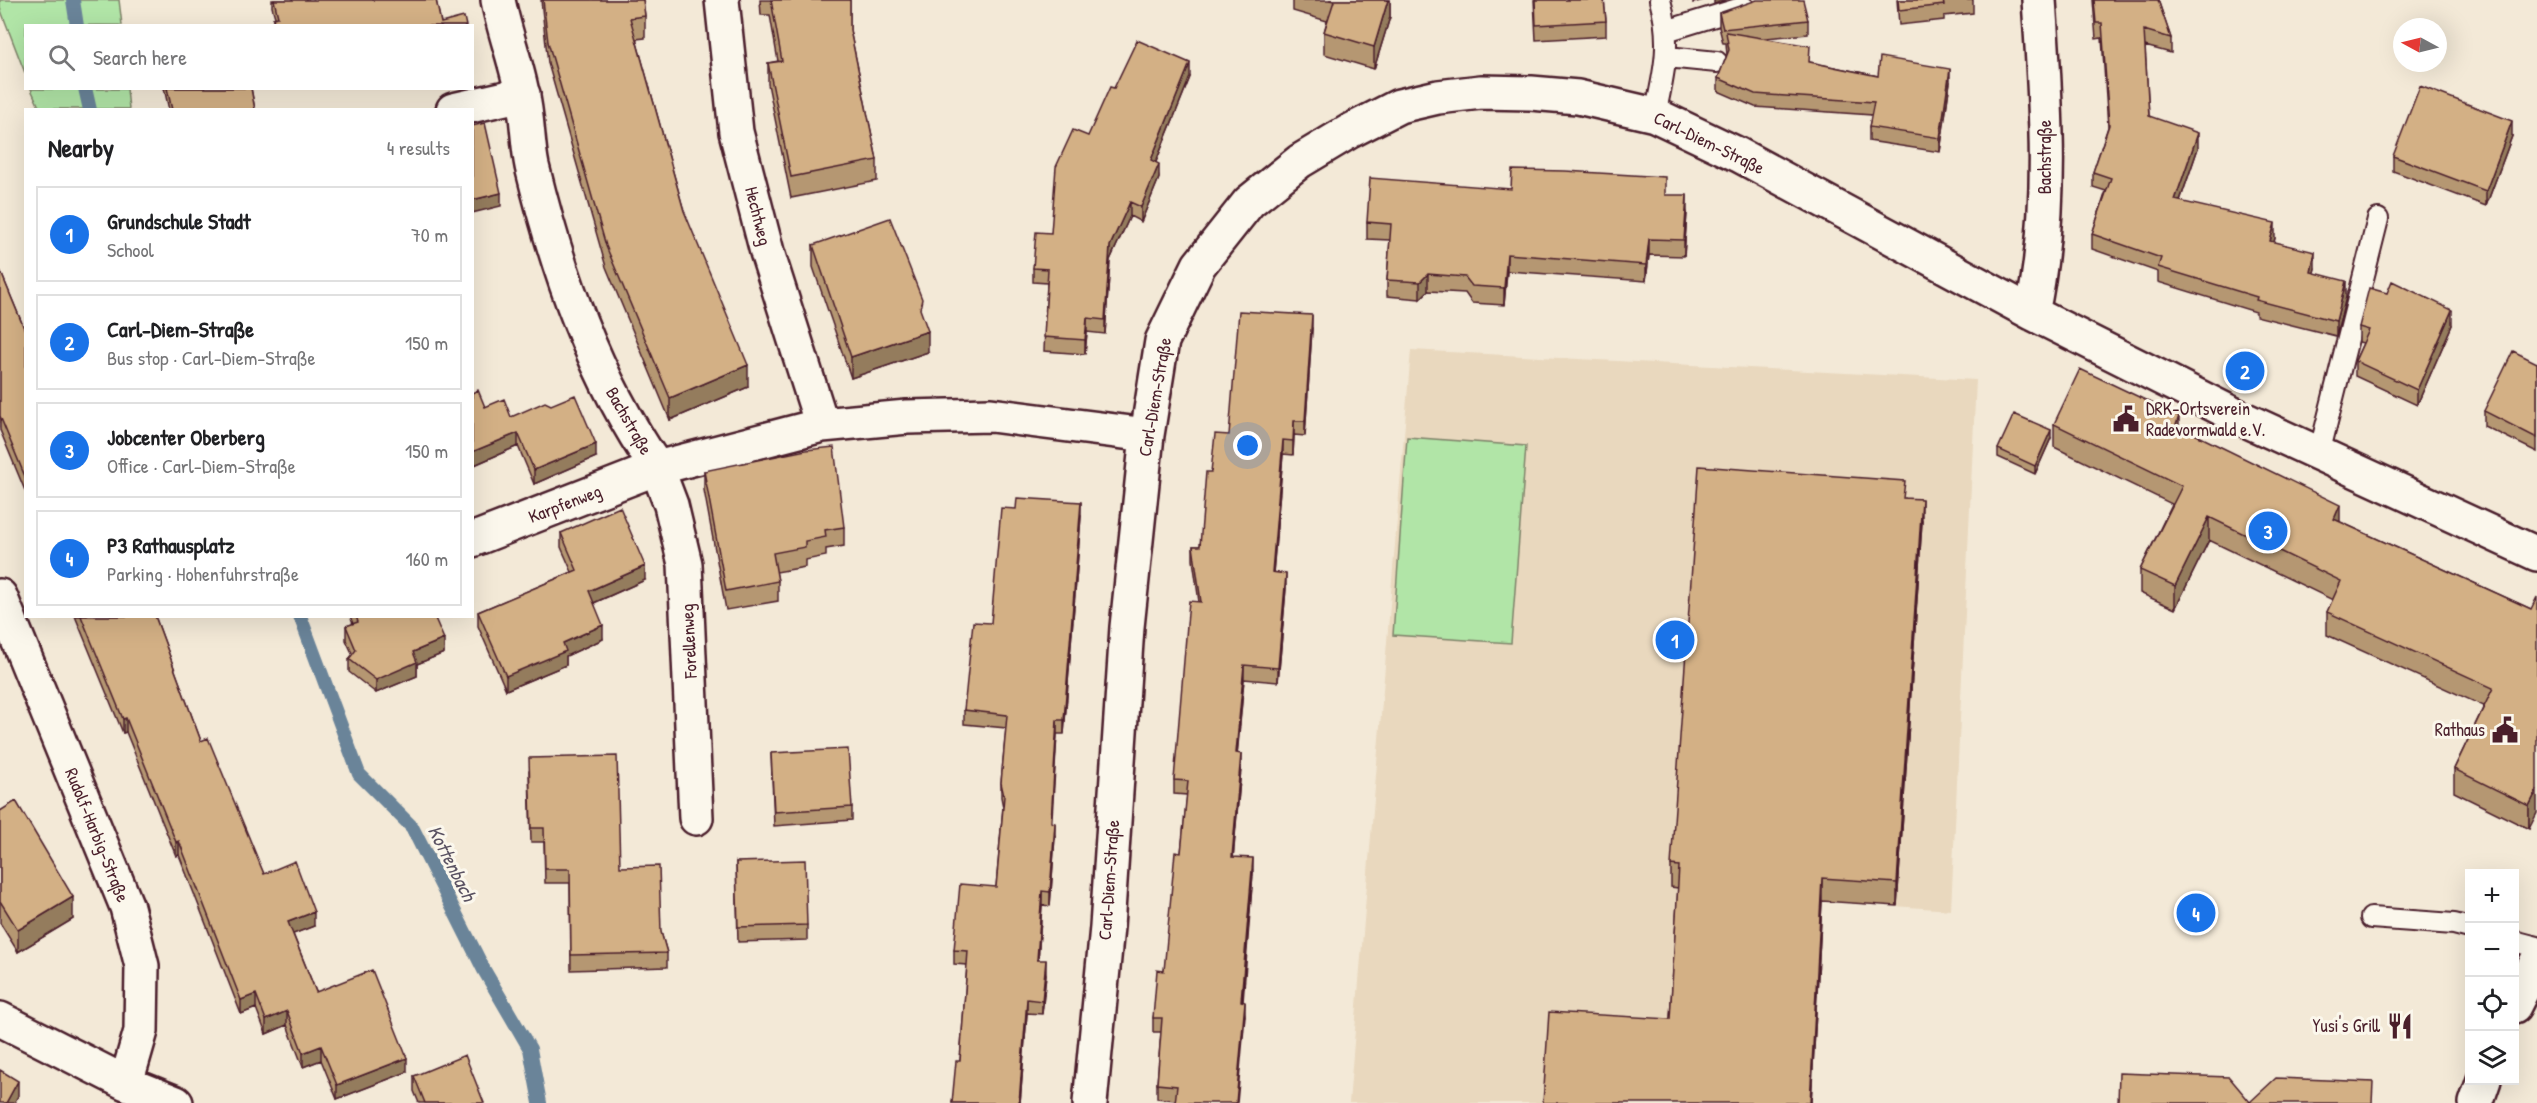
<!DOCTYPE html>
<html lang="en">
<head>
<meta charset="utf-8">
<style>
	body { margin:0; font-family:"Patrick Hand",sans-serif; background:#f6f6f6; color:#202124 }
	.controls { position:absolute; right:18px; bottom:18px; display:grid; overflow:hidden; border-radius:0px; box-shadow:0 6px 24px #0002 }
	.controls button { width:54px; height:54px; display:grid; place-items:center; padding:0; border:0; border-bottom:2px solid #e0e0e0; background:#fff; color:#202124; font:30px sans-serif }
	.compass { position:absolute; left:2393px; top:18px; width:54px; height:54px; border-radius:50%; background:#fff; box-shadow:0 6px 24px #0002; rotate:277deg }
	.you { position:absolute; left:1248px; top:446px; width:21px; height:21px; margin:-15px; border:4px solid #fff; border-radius:50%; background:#1a73e8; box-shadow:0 0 0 9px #1a73e833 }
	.badge { display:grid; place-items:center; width:39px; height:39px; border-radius:50%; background:#1a73e8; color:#fff; font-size:20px; font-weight:700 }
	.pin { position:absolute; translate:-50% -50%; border:3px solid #fff; box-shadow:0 2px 6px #0006 }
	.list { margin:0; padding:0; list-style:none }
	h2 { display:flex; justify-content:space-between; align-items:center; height:78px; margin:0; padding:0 24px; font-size:26px }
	h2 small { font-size:20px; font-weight:400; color:#757577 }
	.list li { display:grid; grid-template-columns:39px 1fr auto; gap:18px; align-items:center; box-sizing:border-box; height:96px; margin:0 12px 12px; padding:0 12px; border:2px solid #e0e0e0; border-radius:0px }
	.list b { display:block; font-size:22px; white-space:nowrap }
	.list p { margin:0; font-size:20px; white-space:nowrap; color:#757577 }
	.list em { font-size:20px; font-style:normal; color:#757577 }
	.icon { flex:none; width:33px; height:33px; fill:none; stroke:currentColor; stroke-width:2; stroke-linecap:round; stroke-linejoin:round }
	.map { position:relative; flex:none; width:2537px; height:1103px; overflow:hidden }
	.search { position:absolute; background:#fff; box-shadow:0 6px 24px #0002; left:24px; top:24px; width:450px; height:66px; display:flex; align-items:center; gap:15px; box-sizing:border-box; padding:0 21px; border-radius:0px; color:#757577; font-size:22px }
	.panel { position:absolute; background:#fff; box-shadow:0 6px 24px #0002; left:24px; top:108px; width:450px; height:510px; border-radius:0px }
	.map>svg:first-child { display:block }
	.built { fill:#e9d8be }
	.green { fill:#b1e5a7; stroke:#7e8269; stroke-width:1.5 }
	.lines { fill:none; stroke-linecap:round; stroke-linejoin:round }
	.stream { stroke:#6b8499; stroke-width:14 }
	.lane-casing { stroke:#4a1f2b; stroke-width:24 }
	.street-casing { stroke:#4a1f2b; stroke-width:38 }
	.secondary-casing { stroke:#4a1f2b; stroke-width:38 }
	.lane { stroke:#fbf7ec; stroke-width:20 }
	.street { stroke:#fbf7ec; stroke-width:33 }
	.secondary { stroke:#fbf7ec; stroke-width:33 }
	.wall { fill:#b59772; stroke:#4a1f2b; stroke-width:1.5 }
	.shaded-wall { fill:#947b5d; stroke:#4a1f2b; stroke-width:1.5 }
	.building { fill:#d3b085; stroke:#4a1f2b; stroke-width:1.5 }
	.labels { text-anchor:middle; stroke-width:6; stroke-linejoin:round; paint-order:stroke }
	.street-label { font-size:18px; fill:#4a1f2b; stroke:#fbf7ec }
	.poi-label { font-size:18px; fill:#4a1f2b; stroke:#fbf7ec; text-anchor:end }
	.water-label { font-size:20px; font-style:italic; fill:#5a5262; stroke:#fbf7ec }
</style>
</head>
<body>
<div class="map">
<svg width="2537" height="1103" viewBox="0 0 2537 1103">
	<rect width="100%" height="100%" fill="#f3e9d7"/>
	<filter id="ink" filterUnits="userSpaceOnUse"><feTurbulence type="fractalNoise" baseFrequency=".0167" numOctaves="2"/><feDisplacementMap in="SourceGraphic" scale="12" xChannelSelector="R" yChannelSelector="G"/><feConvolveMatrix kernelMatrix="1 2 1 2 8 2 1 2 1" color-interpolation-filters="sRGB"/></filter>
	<g filter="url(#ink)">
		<path class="built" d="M1411,350L1976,380L1951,910L1822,901L1811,1103H1349Z"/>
		<path class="green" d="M0,0H119L122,25L26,26L25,73L0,8Z
			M31,89H127L129,109H40Z
			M1407,437L1526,446L1511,643L1393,635Z"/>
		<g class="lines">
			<path class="stream" d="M73,0L77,26
				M85,88L90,110
				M300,616L359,774L412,827L484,970L530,1049L540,1103"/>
			<g class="lane-casing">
				<path id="lane" d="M1666,31L1744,7
					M1667,57L1717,62
					M1655,115C1664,73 1672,43 1660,0
					M2319,454L2378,219
					M2371,918L2454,924L2470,928
					M2514,941L2537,947"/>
			</g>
			<g class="street-casing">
				<path id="street" d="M498,0C504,31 516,62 522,93C528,117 527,142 532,166C558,273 594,377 657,468L822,425L907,417L991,415L1147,435
					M722,0L736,132L767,252L822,425
					M453,110L523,94
					M2032,313C2054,211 2046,103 2039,0
					M472,540L657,468L671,505L685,564L696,818
					M0,596L127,907L142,966L141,1031L126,1083
					M0,1019L126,1083L176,1103
					M1090,1103L1107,927L1127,627L1147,435L1162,341L1199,265L1249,202L1300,161L1350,131L1399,106L1438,97L1481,92L1531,93L1578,97L1655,115L1739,155L2032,313L2237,416L2537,554"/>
			</g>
			<g class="secondary-casing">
				<path id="secondary" d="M2514,1006L2537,961
					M2476,1103L2484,1080"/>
			</g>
			<use href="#lane" class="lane"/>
			<use href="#street" class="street"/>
			<use href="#secondary" class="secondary"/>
		</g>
		<path class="wall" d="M272,0H436L441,23L466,26H273V18L275,17L272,7Z
			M541,0H643L645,16V38L636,39L684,211L748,387L670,420L606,267L548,63Z
			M760,0H850V30L877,160V181L791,198L768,84V63L778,61L770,15H761Z
			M1293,0H1390V17L1374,69L1324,54V32L1327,21L1293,11Z
			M1534,0H1604L1606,21V36L1536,40Z
			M1897,0H1973V13L1944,16V20L1899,25Z
			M2093,0H2158L2171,38V53L2145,46L2149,116L2198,148L2180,201L2275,238L2274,242L2315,268L2314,272L2346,297L2336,336L2256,316V312L2158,282V272L2092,249V234L2106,191L2093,187V172L2108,127L2102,38L2096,39Z
			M1719,13L1808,20V34L1766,38L1810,62L1878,76L1950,82L1940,152L1869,141V127L1872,115L1755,107L1718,91V78L1727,55L1726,43H1723L1719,27Z
			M1190,77L1156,162L1159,178L1141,222L1130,216L1110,260L1105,334L1087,332L1085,354L1044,351L1047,283L1033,282V268L1051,233L1114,88Z
			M164,88H251L255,110H169Z
			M2512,136L2486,206L2393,171V156Z
			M1511,189L1665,195L1687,212L1684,256L1649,255L1646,281L1507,271L1504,305L1472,303L1465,293L1428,291L1420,299L1387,296V280L1390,240L1367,239V222Z
			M813,245L928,352L851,378L813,267Z
			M0,270L26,333V493L0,430Z
			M2452,325L2417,405L2355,376V361L2363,343L2359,342V327Z
			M1312,329L1305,436L1294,435L1293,455L1283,454L1273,572L1286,588L1278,682L1244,679L1237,753L1241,768L1233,857L1253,873L1243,1002L1245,1016L1175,1100L1157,1098V1084L1161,1032H1153V1018L1164,971L1181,853L1187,795L1174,794V780L1199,602L1193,560V546H1200L1211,472L1229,435Z
			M2537,363V452L2484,426V411Z
			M472,393L485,407L511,417L596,457L534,484L518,446L472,466Z
			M2054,424L2179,426L2340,522L2531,609L2529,829L2454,792V769L2484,706L2327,635V612L2333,600L2209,540L2175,609L2140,593V570L2172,504L2054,447Z
			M2051,438L2035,474L1998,457V449Z
			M704,471L844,527V546L826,549V556L805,560V567L776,572L778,581V601L726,610L704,490Z
			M1905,498L1922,521L1897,906L1822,901L1811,1103L1670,1019L1678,888L1671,887V865Z
			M1081,516L1064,734H1057L1051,822L1055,836L1050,906L1042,905L1038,960L1046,974L1042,1014L1027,1013L1020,1103H952L960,1061L967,965L954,964V950L996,887L1003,807L1001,797V783L1006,728L964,724V710L991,623Z
			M561,533L645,580L594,603L603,639L566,656V665L506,690L478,626V612L572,572L561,547Z
			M75,616H155L201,741L264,874L314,926L293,934L316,992L407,1072L337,1099L321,1060L303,1067L287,1025L266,1034L256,1008L241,1014L179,855L176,856L126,732L123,733Z
			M350,616H434L444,653L417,664V676L376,693L349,672V659L353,655L346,640V626L353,624Z
			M771,753L852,807V820L774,826Z
			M529,772L620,867L661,932L667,953V967L571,970L570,883H545L544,842H531Z
			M0,811L73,919L18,952L0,923Z
			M736,862L807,925V940L738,942Z
			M414,1076L484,1103H419L414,1091Z"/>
		<path class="shaded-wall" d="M1388,0H1390V17L1374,69V47Z
			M1693,0H1704L1693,3Z
			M1714,0H1726L1714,4Z
			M1190,63V77L1151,174V160Z
			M1950,69V82L1940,152V138Z
			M2512,121V136L2486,206V191Z
			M2198,133V148L2175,215V200Z
			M1159,164V178L1141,222V207Z
			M501,193V206L472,213V200Z
			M1687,195V212L1684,256V240Z
			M1130,202V216L1110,260L1105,334V320L1110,246Z
			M2275,223V238L2270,257V241Z
			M1649,239V255L1646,281V265Z
			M2315,252V268L2311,287V272Z
			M1507,254V271L1504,305V288Z
			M1428,274V291L1420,299V282Z
			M2346,281V297L2336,336V321Z
			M2452,310V325L2417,405V390Z
			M1312,315V329L1305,436V421Z
			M1087,318V332L1085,354V340Z
			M928,331V352L851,378V357Z
			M748,365V387L670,420V398Z
			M2179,416V439L2176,425Z
			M1294,421V435L1293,455V441Z
			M2051,430V438L2035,474V466Z
			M518,433V446L472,466V452Z
			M1283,440V454L1272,586V572Z
			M596,444V457L534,484V470Z
			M1922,499V521L1897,906V883Z
			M1081,502V516L1064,734V720Z
			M2340,505V528L2334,519Z
			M2209,517V540L2175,609V586Z
			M645,566V580L589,605V591Z
			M1286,574V588L1278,682V668Z
			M603,625V639L566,656V665L506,690V676L563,643Z
			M444,639V653L417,664V676L376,693V680L413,652Z
			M1244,665V679L1236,768V753Z
			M126,718V732L123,733V719Z
			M1057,720V734L1051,835V822Z
			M1241,754V768L1232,871V857Z
			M2537,790V813L2529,829V806Z
			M1055,823V836L1050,906V892Z
			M179,841V855L176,856V842Z
			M1253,858V873L1241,1016V1001Z
			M1822,878V901L1811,1103H1810Z
			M1042,891V905L1037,974V960Z
			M73,897V919L18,952V930Z
			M314,912V926L288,936V922Z
			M1046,960V974L1042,1014V1001Z
			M256,994V1008L241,1014V1000Z
			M1027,999V1013L1020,1103H1019Z
			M1245,1002V1016L1237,1103H1236Z
			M287,1011V1025L266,1034V1020Z
			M321,1046V1060L303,1067V1053Z
			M407,1058V1072L337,1099V1085Z
			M18,1081V1096L14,1103H6Z"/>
		<path class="building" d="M274,0H436L441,23L464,17L466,26H275L273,18L278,17Z
			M543,0H643L645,16L630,18L684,211L748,365L670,398L606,246L548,42Z
			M771,0H850V30L877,160L791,177L768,63L782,61Z
			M1329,0H1388L1374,47L1324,32L1334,1Z
			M1535,0H1604L1606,21L1536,25Z
			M1757,0H1803L1808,20L1723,29L1719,13Z
			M1898,0H1955L1943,1L1944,5L1899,10Z
			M2094,0H2158L2171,38L2144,30L2149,116L2198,133L2175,200L2275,223L2270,241L2315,252L2311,272L2346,281L2336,321L2256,300L2257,297L2158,267L2161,258L2092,234L2111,178L2093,172L2109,125L2102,23H2096Z
			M1726,32L1810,46L1809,62L1878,76L1880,57L1950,69L1940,138L1869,127L1874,102L1755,94L1718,78L1729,50Z
			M1137,40L1190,63L1151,160L1159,164L1141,207L1130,202L1110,246L1105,320L1087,318L1085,340L1044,337L1048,269L1033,268L1036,232L1051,233L1056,167L1073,130L1088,136L1110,87L1114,88Z
			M2420,86L2512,121L2486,191L2393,156Z
			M167,88H251L255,110H172Z
			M485,123L501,193L472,200V126Z
			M1512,170L1565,171L1665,177V195H1687L1684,240L1649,239L1646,265L1507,254L1504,288L1472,286L1465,277L1428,274L1420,282L1387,280L1391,224L1367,222L1370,178L1511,189Z
			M890,218L922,299L920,309L928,331L851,357L813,245Z
			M0,270L26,333V479L0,416Z
			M2392,281L2452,310L2417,390L2355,361L2369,330L2359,327L2369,288L2387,293Z
			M1239,311L1312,315L1305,421H1294L1293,441L1283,440L1272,572L1286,574L1278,668L1244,665L1236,753L1241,754L1232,857L1253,858L1241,1001L1245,1002L1236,1103H1175L1177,1086L1157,1084L1162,1018H1153L1157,970L1164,971L1175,852L1181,853L1188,781L1174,780L1189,601L1201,602L1193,546H1200L1206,472H1211L1215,434L1229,435Z
			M2513,351L2537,363V438L2484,411Z
			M2080,369L2179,416L2176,425L2340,505L2334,519L2531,609L2537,597V790L2529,806L2454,769L2493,688L2327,612L2341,581L2209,517L2175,586L2140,570L2182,486L2054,424Z
			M478,390L485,407L504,399L511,417L545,402L551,405L575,395L596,444L534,470L518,433L472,452V393Z
			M2014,414L2051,430L2035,466L1998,449Z
			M834,447L844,527L825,530L826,537L805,541V547L773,553L778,581L726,591L704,471L806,450Z
			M1699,466L1905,481L1903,498L1922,499L1897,883L1822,878L1810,1103H1543L1549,1012L1670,1019L1679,866L1671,865Z
			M1017,498L1081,502L1064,720H1057L1051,822L1055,823L1050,892L1042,891L1037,960H1046L1042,1001L1027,999L1019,1103H952L956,1061H960L968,951L954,950L960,884L996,887L1004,796L1001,783L1007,715L964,710L973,622L991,623L1001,508L1016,509Z
			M620,507L645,566L589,591L603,625L563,643L566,651L506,676L478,612L577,570L561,533Z
			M81,616H155L201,741L208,738L264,874L295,861L314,912L288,922L316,992L372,970L407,1058L337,1085L321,1046L303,1053L287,1011L266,1020L256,994L241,1000L179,841L176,842L126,718L123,719Z
			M356,616H434L444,639L413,652L417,662L376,680L349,659L356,650L346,626L358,622Z
			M848,749L852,807L774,812L771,753Z
			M617,756L620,867L659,866L661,932L667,953L571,955L570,869H545L544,828H531L529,758Z
			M16,801L73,897L18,930L0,901V811Z
			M805,860L807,925L738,927L736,862Z
			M465,1055L484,1103H425L414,1076Z
			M0,1070L18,1081L6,1103H0Z
			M2119,1073L2229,1077L2250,1102L2276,1078L2373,1082L2372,1103H2118Z"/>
	</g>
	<defs>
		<g id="civic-bare" transform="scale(2.07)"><path d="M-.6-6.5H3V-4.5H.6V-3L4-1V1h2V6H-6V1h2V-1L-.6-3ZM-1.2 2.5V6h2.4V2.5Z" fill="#4a1f2b" stroke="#fbf7ec" stroke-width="2.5" paint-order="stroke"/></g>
		<g id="restaurant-bare" transform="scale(2.07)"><path d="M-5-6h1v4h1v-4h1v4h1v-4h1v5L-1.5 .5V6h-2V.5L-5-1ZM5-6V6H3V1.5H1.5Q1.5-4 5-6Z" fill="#4a1f2b" stroke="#fbf7ec" stroke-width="2.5" paint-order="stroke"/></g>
	</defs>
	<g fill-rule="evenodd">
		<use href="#civic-bare" x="2126" y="419"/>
		<use href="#civic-bare" x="2505" y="730"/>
		<use href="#restaurant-bare" x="2400" y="1026"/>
	</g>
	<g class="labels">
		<g class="street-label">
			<text transform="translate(1709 143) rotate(26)" y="6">Carl-Diem-Straße</text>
			<text transform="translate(2045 157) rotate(-90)" y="6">Bachstraße</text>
			<text transform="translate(758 216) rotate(76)" y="6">Hechtweg</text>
			<text transform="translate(1155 397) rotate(-80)" y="6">Carl-Diem-Straße</text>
			<text transform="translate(629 421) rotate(60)" y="6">Bachstraße</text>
			<text transform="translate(565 504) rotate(-21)" y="6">Karpfenweg</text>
			<text transform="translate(689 641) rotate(-93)" y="6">Forellenweg</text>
			<text transform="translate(97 835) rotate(68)" y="6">Rudolf-Harbig-Straße</text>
			<text transform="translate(1109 880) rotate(-86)" y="6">Carl-Diem-Straße</text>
		</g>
		<g class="poi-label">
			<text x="2146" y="415" text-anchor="start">DRK-Ortsverein<tspan x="2146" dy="21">Radevormwald e.V.</tspan></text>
			<text x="2485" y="736">Rathaus</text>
			<text x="2380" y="1032">Yusi's Grill</text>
		</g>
		<g class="water-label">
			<text transform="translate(452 863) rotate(63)" y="7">Kottenbach</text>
		</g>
	</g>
</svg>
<div class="controls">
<button>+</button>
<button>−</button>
<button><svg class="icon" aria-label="locate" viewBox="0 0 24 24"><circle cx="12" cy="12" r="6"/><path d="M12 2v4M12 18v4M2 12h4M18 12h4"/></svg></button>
<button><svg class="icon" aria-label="layers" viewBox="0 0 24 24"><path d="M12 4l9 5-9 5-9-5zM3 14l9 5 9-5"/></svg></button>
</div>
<svg class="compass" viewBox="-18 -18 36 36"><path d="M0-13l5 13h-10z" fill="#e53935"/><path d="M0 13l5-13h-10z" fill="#757577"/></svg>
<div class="you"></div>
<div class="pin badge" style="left:1675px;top:640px">1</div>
<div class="pin badge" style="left:2245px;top:371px">2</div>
<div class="pin badge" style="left:2268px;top:531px">3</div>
<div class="pin badge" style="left:2196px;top:913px">4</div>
<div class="search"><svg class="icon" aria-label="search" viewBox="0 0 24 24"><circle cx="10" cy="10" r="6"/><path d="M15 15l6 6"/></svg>Search here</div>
<section class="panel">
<h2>Nearby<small>4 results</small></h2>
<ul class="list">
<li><span class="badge">1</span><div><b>Grundschule Stadt</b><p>School</p></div><em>70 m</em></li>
<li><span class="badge">2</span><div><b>Carl-Diem-Straße</b><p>Bus stop · Carl-Diem-Straße</p></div><em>150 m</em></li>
<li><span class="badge">3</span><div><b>Jobcenter Oberberg</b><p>Office · Carl-Diem-Straße</p></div><em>150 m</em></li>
<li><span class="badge">4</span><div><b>P3 Rathausplatz</b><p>Parking · Hohenfuhrstraße</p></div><em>160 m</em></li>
</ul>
</section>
</div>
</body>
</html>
